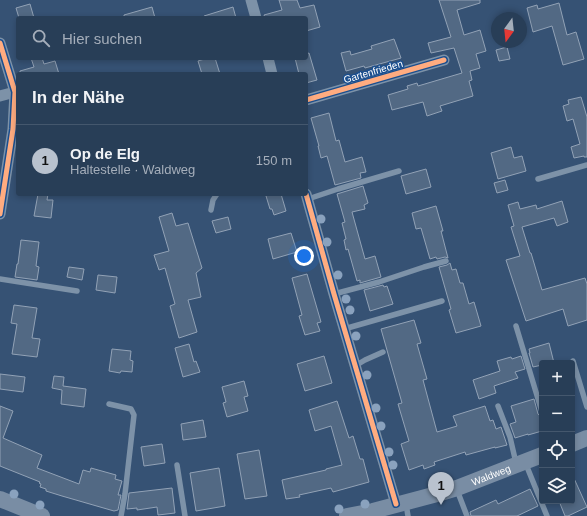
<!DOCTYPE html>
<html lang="de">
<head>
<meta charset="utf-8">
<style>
	body { margin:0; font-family:Helvetica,sans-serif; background:#344961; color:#f1f3f6 }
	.controls { position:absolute; right:12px; bottom:12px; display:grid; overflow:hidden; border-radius:4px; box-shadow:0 2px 6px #0003 }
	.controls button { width:36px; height:36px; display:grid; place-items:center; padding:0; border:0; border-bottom:1px solid #44576d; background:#283e57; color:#f1f3f6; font:20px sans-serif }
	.compass { position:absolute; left:491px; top:12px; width:36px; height:36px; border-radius:50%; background:#283e57; box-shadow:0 2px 6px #0003; rotate:195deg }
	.you { position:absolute; left:304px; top:256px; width:14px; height:14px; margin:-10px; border:3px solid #fff; border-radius:50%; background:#1a73e8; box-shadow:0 0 0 6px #1a73e833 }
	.badge { display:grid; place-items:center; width:26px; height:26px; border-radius:50%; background:#b9c2ce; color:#111; font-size:13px; font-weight:700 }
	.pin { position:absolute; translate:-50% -33px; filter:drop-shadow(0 1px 2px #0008) }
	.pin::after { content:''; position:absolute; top:21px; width:14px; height:12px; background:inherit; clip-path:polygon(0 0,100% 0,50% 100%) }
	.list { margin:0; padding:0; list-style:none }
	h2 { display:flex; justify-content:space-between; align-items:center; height:52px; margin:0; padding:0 16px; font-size:17px }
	h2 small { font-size:13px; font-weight:400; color:#a5aeba }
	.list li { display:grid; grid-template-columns:26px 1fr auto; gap:12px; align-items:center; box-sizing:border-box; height:72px; padding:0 16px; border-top:1px solid #44576d }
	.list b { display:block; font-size:15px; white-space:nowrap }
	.list p { margin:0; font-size:13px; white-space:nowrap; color:#a5aeba }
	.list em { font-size:13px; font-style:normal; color:#a5aeba }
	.icon { flex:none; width:22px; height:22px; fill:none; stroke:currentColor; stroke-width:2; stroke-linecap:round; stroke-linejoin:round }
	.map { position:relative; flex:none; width:587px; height:516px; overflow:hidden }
	.search { position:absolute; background:#283e57; box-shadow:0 2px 6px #0003; left:16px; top:16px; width:292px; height:44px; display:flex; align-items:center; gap:10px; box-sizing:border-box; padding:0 14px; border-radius:4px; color:#a5aeba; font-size:15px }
	.panel { position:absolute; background:#283e57; box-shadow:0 2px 6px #0003; left:16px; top:72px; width:292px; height:124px; border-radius:4px }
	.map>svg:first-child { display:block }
	.building { fill:#526984; stroke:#92a2b6 }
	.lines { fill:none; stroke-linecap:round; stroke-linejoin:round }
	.lane { stroke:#7d92a8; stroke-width:5.5 }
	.street { stroke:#7d92a8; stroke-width:11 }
	.secondary { stroke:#798da4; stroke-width:16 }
	.cycleway-casing { stroke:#1b4f8f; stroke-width:8 }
	.cycleway { stroke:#ffac80; stroke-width:5 }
	.tree { fill:#8aa2be }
	.labels { text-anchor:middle; stroke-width:3; stroke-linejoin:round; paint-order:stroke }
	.street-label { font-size:10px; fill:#fff; stroke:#1b4f8f }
</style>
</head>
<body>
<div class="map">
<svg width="587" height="516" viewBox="0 0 587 516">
	<rect width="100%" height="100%" fill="#365274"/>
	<path class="building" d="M279,0H297L300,8L314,5L320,27L306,31V18H265L264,15L282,10Z
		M439,0H480V3L457,10L464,35L480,30L486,51L476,54L480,68L470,71L472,80L469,81L473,96L440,106L442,111L427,116L423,102L392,110L388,95L408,89L407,86L417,83L418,86L462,73L454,48L431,53L428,43L451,37Z
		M559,3L567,35L576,32L584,59L563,65L552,26L533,32L527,8L537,5L538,9Z
		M30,4L34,18H19L16,8Z
		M152,7L155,18H124V15Z
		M233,7L236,18H204V16Z
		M394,39L401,58L365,68L364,66L346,71L341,53L350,51L351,55L372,49L371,46Z
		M507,47L510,59L499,61L496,50Z
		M309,53L317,80L306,83V74H299L295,58H306V54Z
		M31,58H42L44,64L55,61L59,74H20V71L34,67Z
		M208,58H215L220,74H202L198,61Z
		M581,97L587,117V157H584V156L574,158L571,147L580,144L573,119L567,121L563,106L569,104L568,100Z
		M329,113L336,141L339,140L345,162L362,157L366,172L360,173L361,178L335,185L327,156L321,158L318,146H319L311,118Z
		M511,147L514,158L522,156L526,171L498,179L491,153Z
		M426,169L431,187L406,194L401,176Z
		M505,180L508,190L497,193L494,183Z
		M363,186L368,203L364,205L365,209L352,212L365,259L375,256L381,277L360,283V280L357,281L348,249L346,250L344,240L346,239L342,223L345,222L337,194Z
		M38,194H48L47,200H53L51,218L34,216Z
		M271,194H281L286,211L274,215L272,209H270L266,196Z
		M562,201L568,222L557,226L554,218L522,227L530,253H531L542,290L585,278L587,284V320L568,326L563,309L526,321L506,260L520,256L511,227L514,226L508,205L518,202L520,209L536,205L537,209Z
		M436,206L443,231H441L448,258L445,257L437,259L436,257L430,259L421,228L416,229L412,213Z
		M172,213L176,226L188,223L202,268L196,273L201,297L188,300L197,332L179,338L170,306L175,304L165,268L159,270L154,255L169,251L159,217Z
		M228,217L231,229L216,233L212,221Z
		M291,233L297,252L273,259L268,239Z
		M21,240L39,242L36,266L39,267L37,280L15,277L17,264H18Z
		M450,263L452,270L456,269L460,283H463L469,304L474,302L481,326L456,333L449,310L451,309L439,267L447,265Z
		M69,267L84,269L82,280L67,277Z
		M307,274L321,322L317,323L320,331L305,335L299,316L302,315L292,278Z
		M98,275L117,277L115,293L96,290Z
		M383,285L384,287L387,286L393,304L370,311L364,290Z
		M14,305L37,308L32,338L40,339L37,357L12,354L17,324L11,323Z
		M414,320L421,343L417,344L427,379L423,380L437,432L457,426L453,416L485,406L490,421L493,420L496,429L501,427L507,445L495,448V447L466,455L465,452L434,462L435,465L424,469L423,465L409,470L401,444L409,441L398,404L402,403L381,329Z
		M549,343L554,363H542V365L533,367L529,353H530L529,349Z
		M189,344L194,362L196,361L200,372L183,377L175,348Z
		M112,349L131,351L130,360L133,361L132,372L121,371L120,373L109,371Z
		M324,356L332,383L305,391L297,364Z
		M521,356L525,369L515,372L518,378L494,386L496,393L479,399L473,380L500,371L497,361L511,357L512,359Z
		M0,374L25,377L23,392L0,389Z
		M54,376L64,377L63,386L86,389L84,407L61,404L62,390L52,388Z
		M244,381L248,396L244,397L248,411L227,417L223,403L226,402L222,387Z
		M534,399L538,414L539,415L542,416V431L528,435V434L515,438L510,424L516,422L511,406Z
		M337,401L349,438L353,436L360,459H363L369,482L333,492L331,488L299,495L300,497L286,499L282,480L326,470V469L342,465L331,426L315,431L309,410Z
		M0,406L13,411L3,438L42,455L37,468L79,484L83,470L90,472L91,468L116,475L115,479L122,481L118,495H121L118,510L114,511L62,496L46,491V489L40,487L41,484L39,483L40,482L0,466Z
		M203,420L206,437L183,440L181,424Z
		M162,444L165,463L144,466L141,447Z
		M259,450L267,496L245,499L237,454Z
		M219,468L225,506L196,511L190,473Z
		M572,474L587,507L568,516H565L559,501H572Z
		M172,488L175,513L158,515L157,507L137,510V508L127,509L129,493Z
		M530,489L538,506L517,516H471L470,512L496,500L498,504Z"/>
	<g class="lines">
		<path class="lane" d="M538,179L587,165
			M308,199L338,189L399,171
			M211,210L213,200L217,194
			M0,279L77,291
			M334,294L379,282L424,267L446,261
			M516,326L542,412
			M344,329L442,301
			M573,361L587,407
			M355,366L365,360L383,352
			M109,404L131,409L134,415L125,494L121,516
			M498,406L510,437L516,463
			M525,462L547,516
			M177,465L185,516
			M457,490L467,516
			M406,504L408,516"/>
		<path class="street" d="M251,0L256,18
			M0,43L15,92L13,129L0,214
			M268,58L272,74
			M0,96L15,92
			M306,100L444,60
			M306,194L334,294L396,504"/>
		<g class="secondary">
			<path d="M572,444L587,438"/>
			<path d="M0,499L42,516"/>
			<path id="s1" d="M347,516L373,511L437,494L457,488L542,455"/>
		</g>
		<g class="cycleway-casing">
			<path id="cycleway" d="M0,43L15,92L13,129L0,214
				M306,100L444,60
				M306,194L334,294L396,504"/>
		</g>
		<use href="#cycleway" class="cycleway"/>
	</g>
	<g class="tree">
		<circle cx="321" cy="219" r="4.5"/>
		<circle cx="327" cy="242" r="4.5"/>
		<circle cx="338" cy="275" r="4.5"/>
		<circle cx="346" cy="299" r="4.5"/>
		<circle cx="350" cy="310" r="4.5"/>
		<circle cx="356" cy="336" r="4.5"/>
		<circle cx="367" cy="375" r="4.5"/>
		<circle cx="376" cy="408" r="4.5"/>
		<circle cx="381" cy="426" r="4.5"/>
		<circle cx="389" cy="452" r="4.5"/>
		<circle cx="393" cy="465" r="4.5"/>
		<circle cx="14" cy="494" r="4.5"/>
		<circle cx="365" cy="504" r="4.5"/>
		<circle cx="40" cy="505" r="4.5"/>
		<circle cx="339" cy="509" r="4.5"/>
	</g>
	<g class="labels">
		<g class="street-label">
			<text transform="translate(373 71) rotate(-16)" y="4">Gartenfrieden</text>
			<text dy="4" stroke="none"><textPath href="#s1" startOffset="150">Waldweg</textPath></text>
		</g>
	</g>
</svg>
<div class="controls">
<button>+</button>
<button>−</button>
<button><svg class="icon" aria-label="locate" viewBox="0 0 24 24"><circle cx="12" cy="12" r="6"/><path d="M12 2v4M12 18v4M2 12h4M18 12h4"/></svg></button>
<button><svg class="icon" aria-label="layers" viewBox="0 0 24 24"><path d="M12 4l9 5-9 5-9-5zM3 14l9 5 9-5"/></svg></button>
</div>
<svg class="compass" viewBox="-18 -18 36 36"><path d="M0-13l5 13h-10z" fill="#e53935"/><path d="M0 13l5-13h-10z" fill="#a5aeba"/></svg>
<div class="you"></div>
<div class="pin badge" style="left:441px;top:505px">1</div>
<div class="search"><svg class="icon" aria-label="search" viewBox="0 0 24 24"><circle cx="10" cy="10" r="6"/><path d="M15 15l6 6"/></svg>Hier suchen</div>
<section class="panel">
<h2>In der Nähe<small></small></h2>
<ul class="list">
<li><span class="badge">1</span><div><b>Op de Elg</b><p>Haltestelle · Waldweg</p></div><em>150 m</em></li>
</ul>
</section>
</div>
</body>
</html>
